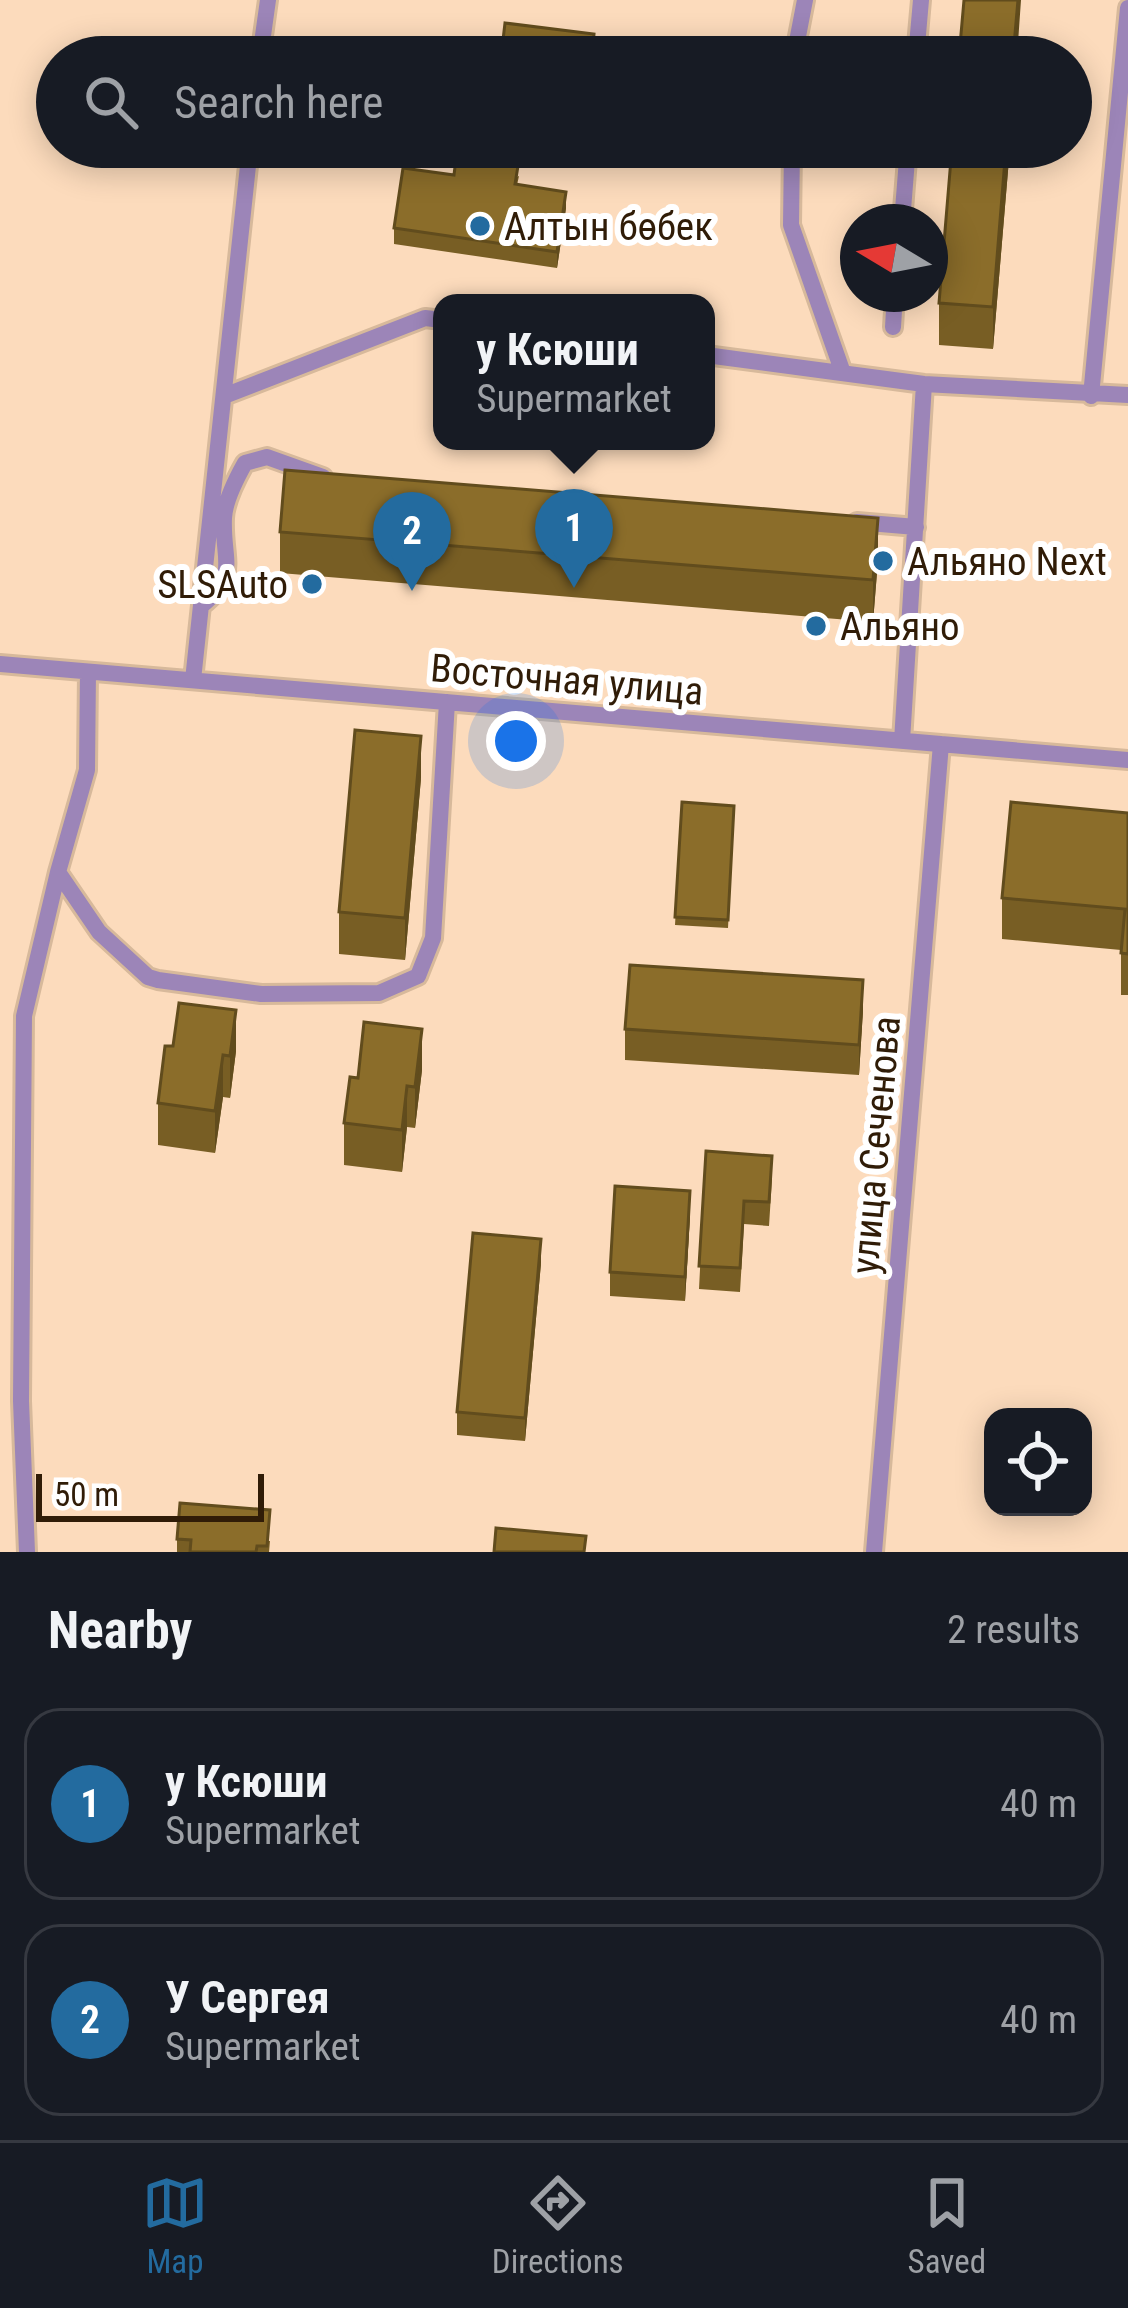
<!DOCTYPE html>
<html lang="en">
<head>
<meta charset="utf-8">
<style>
	body { margin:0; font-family:"Roboto Condensed",sans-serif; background:#20242c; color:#f1f3f6 }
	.controls { position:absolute; right:36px; bottom:36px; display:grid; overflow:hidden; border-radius:24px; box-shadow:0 6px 30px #0003 }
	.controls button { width:108px; height:108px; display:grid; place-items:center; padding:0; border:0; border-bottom:3px solid #363941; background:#171b24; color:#f1f3f6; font:60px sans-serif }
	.compass { position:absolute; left:840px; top:204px; width:108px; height:108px; border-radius:50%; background:#171b24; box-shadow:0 6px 30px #0003; rotate:280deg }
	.scale { position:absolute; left:36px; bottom:30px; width:228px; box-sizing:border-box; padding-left:12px; border:6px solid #301c07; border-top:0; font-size:33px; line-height:42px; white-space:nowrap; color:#301c07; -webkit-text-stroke:9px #fff; paint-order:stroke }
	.you { position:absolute; left:516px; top:741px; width:42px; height:42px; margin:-30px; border:9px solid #fff; border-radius:50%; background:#1a73e8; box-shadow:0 0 0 18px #1a73e833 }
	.badge { display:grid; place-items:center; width:78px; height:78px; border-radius:50%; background:#236b9f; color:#fff; font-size:39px; font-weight:700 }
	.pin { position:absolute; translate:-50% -99px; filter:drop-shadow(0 3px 6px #0008) }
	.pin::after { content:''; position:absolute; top:63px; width:42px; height:36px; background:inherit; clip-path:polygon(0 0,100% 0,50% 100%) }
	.popup { position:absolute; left:433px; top:294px; width:282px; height:156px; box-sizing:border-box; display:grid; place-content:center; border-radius:24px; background:#171b24; filter:drop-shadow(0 3px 9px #0005); font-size:39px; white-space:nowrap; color:#9ea1a6 }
	.popup b { font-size:45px; color:#f1f3f6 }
	.popup::after { content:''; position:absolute; left:50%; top:100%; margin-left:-24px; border:24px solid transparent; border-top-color:#171b24 }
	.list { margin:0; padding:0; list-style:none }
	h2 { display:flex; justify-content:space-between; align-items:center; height:156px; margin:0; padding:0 48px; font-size:51px }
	h2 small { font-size:39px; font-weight:400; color:#9ea1a6 }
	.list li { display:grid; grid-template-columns:78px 1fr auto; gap:36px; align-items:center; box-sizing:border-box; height:192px; margin:0 24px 24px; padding:0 24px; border:3px solid #363941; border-radius:36px }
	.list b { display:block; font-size:45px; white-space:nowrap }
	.list p { margin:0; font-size:39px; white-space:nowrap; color:#9ea1a6 }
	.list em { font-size:39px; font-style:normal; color:#9ea1a6 }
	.icon { flex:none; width:66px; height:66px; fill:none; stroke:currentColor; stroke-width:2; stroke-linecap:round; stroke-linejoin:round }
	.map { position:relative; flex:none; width:1128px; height:1552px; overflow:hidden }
	.search { position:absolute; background:#171b24; box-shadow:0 6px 30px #0003; left:36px; right:36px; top:36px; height:132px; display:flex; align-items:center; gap:30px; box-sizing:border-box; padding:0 42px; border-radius:66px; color:#9ea1a6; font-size:45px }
	.sheet { height:588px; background:#171b24 }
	nav { display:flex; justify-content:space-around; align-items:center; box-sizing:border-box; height:168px; border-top:3px solid #363941; background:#171b24; font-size:33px; color:#9ea1a6 }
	nav a { display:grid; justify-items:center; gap:6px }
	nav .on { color:#236b9f }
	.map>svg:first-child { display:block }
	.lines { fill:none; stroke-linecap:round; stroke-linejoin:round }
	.lane-casing { stroke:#d7b99b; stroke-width:22 }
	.lane { stroke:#9c85b8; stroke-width:16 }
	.wall { fill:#785e24 }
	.shaded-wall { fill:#614c1d }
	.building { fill:#8b6d2a; stroke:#614c1d; stroke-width:3 }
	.poi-dot { fill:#236b9f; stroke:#fff; stroke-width:4.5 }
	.labels { text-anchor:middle; stroke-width:12; stroke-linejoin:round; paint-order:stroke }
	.poi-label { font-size:39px; fill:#301c07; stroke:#fff; text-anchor:start }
	.street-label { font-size:39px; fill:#301c07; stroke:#fff }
</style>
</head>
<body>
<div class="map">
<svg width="1128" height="1552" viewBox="0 0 1128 1552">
	<rect width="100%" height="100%" fill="#fcdbbc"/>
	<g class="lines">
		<g class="lane-casing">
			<path id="lane" d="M260,57L268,0
				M794,57L805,0
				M916,57L921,0
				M792,147L791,225L843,373
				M902,222L908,147
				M893,327L895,294
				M706,355L924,384L1128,395
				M224,396L425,318L442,320
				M1091,396L1128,8
				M857,522L916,527
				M201,606C240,575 222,561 224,518C225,500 236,479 245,463L267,457L323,477
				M0,664L1128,760
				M193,680L250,147
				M902,741L924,384
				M58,872L99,932L148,977L158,980L261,994L379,993L418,976L433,938L447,702
				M27,1552L21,1401L24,1016L58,872L87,770L88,672
				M874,1552L941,744"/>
		</g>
		<use href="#lane" class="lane"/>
	</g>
	<path class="wall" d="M952,147H1010L993,349L939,345V303Z
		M519,176L517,185L566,208L557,268L394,244V228Z
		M280,532L878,560L873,622L280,573Z
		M421,778L405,960L339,954V912Z
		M682,802L734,806L728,928L675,925Z
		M1128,813V995H1121V950L1002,939V898Z
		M863,1010L859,1075L625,1060V1029Z
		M165,1046L236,1051L230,1098L223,1097L215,1153L158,1145V1103Z
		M422,1070L415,1128L407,1127L402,1172L344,1165V1123L358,1078Z
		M706,1151L772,1179L769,1226L744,1224L740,1292L699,1289Z
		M690,1215L685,1301L610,1296V1272Z
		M541,1263L525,1441L457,1435V1412Z
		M177,1539L270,1541L269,1552H177Z"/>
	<path class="shaded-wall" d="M1018,0H1021L1017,57H1013Z
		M1006,147H1010L993,349V307Z
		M566,192V208L557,268V252Z
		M878,518V560L873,622V580Z
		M421,736V778L405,960V918Z
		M863,980V1010L859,1075V1045Z
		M236,1010V1051L230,1098V1056Z
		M422,1029V1070L415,1128V1087Z
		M223,1055V1097L215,1153V1111Z
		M407,1086V1127L402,1172V1130Z
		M690,1191V1215L685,1301V1277Z
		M541,1239V1263L525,1441V1418Z"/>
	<path class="building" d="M964,0H1018L1013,57H959Z
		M505,23L594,34L592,57H501Z
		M952,147H1006L993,307L939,303Z
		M457,151L519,160L515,184L566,192L557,252L394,228L403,168L454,175Z
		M285,470L878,518L873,580L280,532Z
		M355,730L421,736L405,918L339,912Z
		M682,802L734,806L728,920L675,917Z
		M1011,802L1128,813V954L1121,953L1125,909L1002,898Z
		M630,965L863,980L859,1045L625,1029Z
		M179,1003L236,1010L230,1056L223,1055L215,1111L158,1103L165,1046H173Z
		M364,1022L422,1029L415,1087L407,1086L402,1130L344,1123L350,1077L358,1078Z
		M706,1151L772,1156L769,1202L744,1201L740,1268L699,1266Z
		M615,1186L690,1191L685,1277L610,1272Z
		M473,1233L541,1239L525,1418L457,1412Z
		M180,1503L270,1510L267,1546H257L256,1552H190L191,1540L177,1539Z
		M496,1528L586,1536L584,1552H494Z"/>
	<g class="poi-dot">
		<circle cx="480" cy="226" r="12"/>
		<circle cx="883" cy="561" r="12"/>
		<circle cx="312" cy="584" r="12"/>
		<circle cx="816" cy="626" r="12"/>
	</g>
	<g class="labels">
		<g class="poi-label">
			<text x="504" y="240">Алтын бөбек</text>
			<text x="907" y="575">Альяно Next</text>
			<text x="288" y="598" text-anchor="end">SLSAuto</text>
			<text x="840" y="640">Альяно</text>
		</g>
		<g class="street-label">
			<text transform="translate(567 679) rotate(5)" y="14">Восточная улица</text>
			<text transform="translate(875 1145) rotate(-85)" y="14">улица Сеченова</text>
		</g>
	</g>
</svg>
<div class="controls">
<button><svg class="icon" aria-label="locate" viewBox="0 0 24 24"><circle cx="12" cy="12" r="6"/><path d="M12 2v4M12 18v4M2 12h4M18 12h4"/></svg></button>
</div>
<svg class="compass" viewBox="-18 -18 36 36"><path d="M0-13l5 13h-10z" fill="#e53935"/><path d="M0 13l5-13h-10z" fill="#9ea1a6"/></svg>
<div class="scale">50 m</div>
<div class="you"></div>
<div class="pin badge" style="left:574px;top:588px">1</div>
<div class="popup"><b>у Ксюши</b>Supermarket</div>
<div class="pin badge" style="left:412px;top:591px">2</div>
<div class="search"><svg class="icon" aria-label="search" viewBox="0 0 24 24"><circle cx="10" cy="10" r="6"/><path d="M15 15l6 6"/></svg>Search here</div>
</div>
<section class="sheet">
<h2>Nearby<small>2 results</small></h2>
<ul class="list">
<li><span class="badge">1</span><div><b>у Ксюши</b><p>Supermarket</p></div><em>40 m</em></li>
<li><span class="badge">2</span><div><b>У Сергея</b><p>Supermarket</p></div><em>40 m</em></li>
</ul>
</section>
<nav>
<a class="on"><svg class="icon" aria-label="map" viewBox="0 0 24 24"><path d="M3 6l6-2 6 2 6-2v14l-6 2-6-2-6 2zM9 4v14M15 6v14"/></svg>Map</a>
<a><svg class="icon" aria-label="directions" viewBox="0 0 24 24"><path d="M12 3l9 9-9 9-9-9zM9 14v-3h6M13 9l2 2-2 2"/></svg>Directions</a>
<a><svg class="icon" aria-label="saved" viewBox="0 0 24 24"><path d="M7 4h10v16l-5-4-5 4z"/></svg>Saved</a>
</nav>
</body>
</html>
